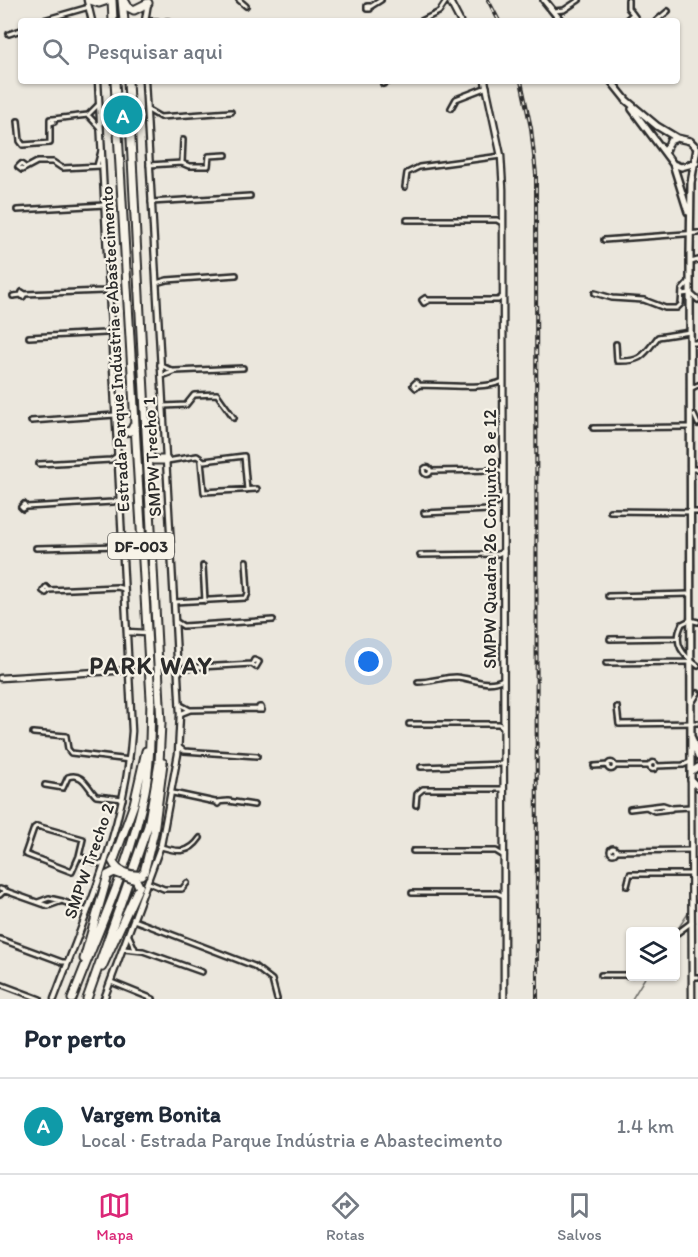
<!DOCTYPE html>
<html lang="pt">
<head>
<meta charset="utf-8">
<style>
	body { margin:0; font-family:Itim,sans-serif; background:#f6f6f7; color:#1f2937 }
	.controls { position:absolute; right:18px; bottom:18px; display:grid; overflow:hidden; border-radius:6px; box-shadow:0 2px 4px #0004 }
	.controls button { width:54px; height:54px; display:grid; place-items:center; padding:0; border:0; border-bottom:2px solid #e0e1e3; background:#fff; color:#1f2937; font:30px sans-serif }
	.you { position:absolute; left:369px; top:662px; width:21px; height:21px; margin:-15px; border:4px solid #fff; border-radius:50%; background:#1a73e8; box-shadow:0 0 0 9px #1a73e833 }
	.badge { display:grid; place-items:center; width:39px; height:39px; border-radius:50%; background:#db2777; color:#fff; font-size:20px; font-weight:700 }
	.pin { position:absolute; translate:-50% -50%; border:3px solid #fff; box-shadow:0 2px 6px #0006 }
	.list { margin:0; padding:0; list-style:none }
	h2 { display:flex; justify-content:space-between; align-items:center; height:78px; margin:0; padding:0 24px; font-size:26px }
	h2 small { font-size:20px; font-weight:400; color:#747a83 }
	.list li { display:grid; grid-template-columns:39px 1fr auto; gap:18px; align-items:center; box-sizing:border-box; height:96px; padding:0 24px; border-top:2px solid #e0e1e3 }
	.list b { display:block; font-size:22px; white-space:nowrap }
	.list p { margin:0; font-size:20px; white-space:nowrap; color:#747a83 }
	.list em { font-size:20px; font-style:normal; color:#747a83 }
	.icon { flex:none; width:33px; height:33px; fill:none; stroke:currentColor; stroke-width:2; stroke-linecap:round; stroke-linejoin:round }
	.map { position:relative; flex:none; width:698px; height:999px; overflow:hidden }
	.search { position:absolute; background:#fff; box-shadow:0 2px 4px #0004; left:18px; right:18px; top:18px; height:66px; display:flex; align-items:center; gap:15px; box-sizing:border-box; padding:0 21px; border-radius:6px; color:#747a83; font-size:22px }
	.sheet { height:174px; background:#fff }
	nav { display:flex; justify-content:space-around; align-items:center; box-sizing:border-box; height:84px; border-top:2px solid #e0e1e3; background:#fff; font-size:16px; color:#747a83 }
	nav a { display:grid; justify-items:center; gap:3px }
	nav .on { color:#db2777 }
	.map>svg:first-child { display:block }
	.lines { fill:none; stroke-linecap:round; stroke-linejoin:round }
	.stream { stroke:#72716c; stroke-width:1.5 }
	.minor-casing { stroke:#2b2b2b; stroke-width:8 }
	.tertiary-casing { stroke:#2b2b2b; stroke-width:9 }
	.secondary-casing { stroke:#2b2b2b; stroke-width:10 }
	.trunk-casing { stroke:#2b2b2b; stroke-width:11 }
	.minor { stroke:#f7f3e8; stroke-width:3 }
	.tertiary { stroke:#f7f3e8; stroke-width:4.5 }
	.secondary { stroke:#f7f3e8; stroke-width:5 }
	.trunk { stroke:#f7f3e8; stroke-width:7 }
	.rail-casing { stroke:#2b2b2b; stroke-width:4 }
	.rail { stroke:#f7f3e8; stroke-width:1.5; stroke-dasharray:4.5; stroke-linecap:butt }
	.trunk-bridge-casing { stroke:#2b2b2b; stroke-width:11; stroke-linecap:butt }
	.trunk-bridge { stroke:#f7f3e8; stroke-width:7 }
	.labels { text-anchor:middle; stroke-width:4.5; stroke-linejoin:round; paint-order:stroke }
	.shield { fill:#f7f3e8; stroke:#686764; stroke-width:1.5 }
	.shield-label { font-size:16px; font-weight:bold; fill:#2b2b2b }
	.street-label { font-size:18px; fill:#2b2b2b; stroke:#f7f3e8 }
	.district-label { font-size:24px; font-weight:bold; letter-spacing:1.5px; fill:#2b2b2b; stroke:#f7f3e8 }
</style>
</head>
<body>
<div class="map">
<svg width="698" height="999" viewBox="0 0 698 999">
	<rect width="100%" height="100%" fill="#ebe7dd"/>
	<filter id="ink" filterUnits="userSpaceOnUse"><feTurbulence type="fractalNoise" baseFrequency=".0167" numOctaves="2"/><feDisplacementMap in="SourceGraphic" scale="12" xChannelSelector="R" yChannelSelector="G"/><feConvolveMatrix kernelMatrix="1 2 1 2 8 2 1 2 1" color-interpolation-filters="sRGB"/></filter>
	<g filter="url(#ink)">
		<g class="lines">
			<path class="stream" d="M694,905L698,899
				M677,930L689,912
				M632,999L646,976"/>
			<g class="minor-casing">
				<path id="minor" d="M239,0L246,6
					M367,6H370V9H367Z
					M370,7L381,0
					M554,11L564,10L579,0
					M633,14L638,21
					M40,21L89,7
					M149,21H157
					M167,21H168
					M421,21L439,12L447,0
					M625,21L633,14L628,8V0
					M656,21L668,11
					M9,34L21,30
					M383,84L390,81
					M451,108L456,99L487,87
					M148,110L160,117L231,112
					M88,115L99,127
					M53,119L88,115L98,105
					M18,121L20,141L23,145L50,143V123L54,122L53,119H50V123
					M182,163L183,140
					M149,165L182,163L189,166H208L209,156L226,155
					M97,166L101,151
					M25,167L21,164L18,167L22,170L37,162H53L62,168L101,166
					M405,187L407,173L419,167L501,156
					M151,202L250,196
					M17,210L105,205
					M407,220H497L502,223
					M604,240L698,233
					M691,262L698,260
					M156,283L167,280L236,275
					M595,293L612,298L644,300L665,308H677L681,304L682,290L689,282
					M25,294L22,292L21,295L23,297L25,294L103,291L109,287
					M682,294L690,293L698,300
					M13,296L21,295
					M425,298L428,301L424,303L422,300Z
					M428,300H498L502,297
					M29,337L105,333L110,330
					M690,343H698
					M616,344L617,361C642,362 644,355 658,337L690,332
					M160,365L173,371
					M162,376L175,371L243,368
					M419,385L416,388L413,385L416,382L419,385C440,385 486,390 503,381
					M690,389L698,385
					M164,406L186,405L194,395L217,394L234,418
					M694,415L698,424
					M31,421L115,415
					M593,428L690,427
					M167,461L197,456L204,461L244,456L247,490
					M201,461L204,492L257,489
					M39,464L111,460L117,456
					M423.5 471a3.5 3.5 0 1 1 7 0a3.5 3.5 0 1 1-7 0Z
					M690,469H698
					M430,471L498,470L502,472
					M26,507L23,509L21,507L24,504L26,507L113,502L121,499
					M610,511L698,512
					M424,513L490,510L502,496
					M36,548L122,546
					M420,555L498,554L504,551
					M203,566L205,601
					M49,590L46,593L43,591L46,587L49,590L117,587L124,589
					M608,596L690,594
					M174,602L246,598L248,593L246,561
					M175,621L183,626L273,620
					M698,622L690,620L682,624C672,644 683,655 698,666
					M610,639L678,638
					M606,663L690,662
					M179,673L183,668L252,664L256,667L259,662L254,660L252,664
					M418,682C431,682 444,677 456,677C472,678 487,688 503,679
					M692,703L698,693
					M179,704L190,710
					M259,707H261L262,710H258Z
					M617,707L619,724L698,723
					M180,714L190,710L258,709
					M409,724H499L503,727
					M33,733L66,736L68,749L71,753L130,760
					M179,747L184,751L257,756
					M649.5 766a3.5 3.5 0 1 1 7 0a3.5 3.5 0 1 1-7 0Z
					M607.5 766a3.5 3.5 0 1 1 7 0a3.5 3.5 0 1 1-7 0Z
					M594,766L608,765
					M614,766H649
					M656,766L683,765L690,762
					M421,767L503,764
					M45,785L63,788L68,777C83,772 87,787 96,796L123,799
					M173,793L215,802
					M220,802L218,804L216,802L228,801L254,805
					M416,805L417,794L423,789H504
					M648,808L654,811L671,809
					M630,809L663,805L672,808L691,807
					M37,826L83,839L79,856L72,872L25,854L34,828Z
					M161,847C178,852 189,854 200,838
					M610 851a3 3 0 1 1 6 0a3 3 0 1 1-6 0Z
					M413,851H496L504,856
					M616,851L691,850
					M79,856L100,864L105,863
					M149,883L164,889H182L187,883
					M627,886L630,874H691
					M0,889L48,906L62,901L87,911
					M412,893H497L504,896
					M0,895L5,890
					M38,902L49,898L62,901
					M134,920L254,966L272,980L277,999
					M676,934L692,922
					M129,936L135,949
					M0,939L62,962H68
					M124,949L143,951L202,972
					M601,975H630
					M692,977H698
					M111,982L153,999
					M0,984L40,999"/>
			</g>
			<g class="tertiary-casing">
				<path id="tertiary" d="M87,0L92,21
					M449,0L460,21
					M145,21L148,3
					M485,81L501,156L503,189L504,999
					M128,632L146,633
					M0,678L130,670
					M691,780L692,999
					M54,999C87,911 126,826 132,731L98,81
					M104,999L161,845L178,754L180,714L174,602L145,81"/>
			</g>
			<g class="secondary-casing">
				<path id="secondary" d="M544,0L561,21
					M611,81L627,101
					M626,100L657,126L677,138L690,141L697,148L691,183L690,253L691,772
					M632,109L673,164L688,212
					M666,151L670,141L677,138
					M673,164L681,167L696,163
					M692,738L698,757
					M698,767L691,772V780L698,787"/>
			</g>
			<g class="trunk-casing">
				<path id="trunk" d="M90,0L99,3L108,0
					M112,0L113,21
					M122,0L124,21
					M124,0L128,7L134,10L148,3
					M118,433L131,431L134,425
					M148,453L153,460H166
					M113,862L134,804L146,751
					M144,872L154,832L163,763
					M84,959L108,875
					M102,967L139,886
					M72,999C98,930 131,863 145,791C151,761 150,730 151,699L115,81
					M87,999L148,826L159,763L161,723L128,81"/>
			</g>
			<use href="#minor" class="minor"/>
			<use href="#tertiary" class="tertiary"/>
			<use href="#secondary" class="secondary"/>
			<use href="#trunk" class="trunk"/>
			<g class="rail-casing">
				<path id="rail" d="M488,0L499,21
					M521,81L531,128L536,174L537,999"/>
			</g>
			<use href="#rail" class="rail"/>
			<g class="trunk-bridge-casing">
				<path id="trunk-bridge" d="M113,862C117,872 131,876 141,875L144,872
					M108,875L114,872L136,880L139,886"/>
			</g>
			<use href="#trunk-bridge" class="trunk-bridge"/>
		</g>
	</g>
	<g class="labels">
		<rect class="shield" x="108" y="533" width="66" height="26" rx="4.5"/>
		<g class="shield-label">
			<text x="141" y="552">DF-003</text>
		</g>
		<g class="street-label">
			<text transform="translate(115 349) rotate(-93)" y="6">Estrada Parque Indústria e Abastecimento</text>
			<text transform="translate(152 457) rotate(-93)" y="6">SMPW Trecho 1</text>
			<text transform="translate(490 539) rotate(-90)" y="6">SMPW Quadra 26 Conjunto 8 e 12</text>
			<text transform="translate(89 861) rotate(-71)" y="6">SMPW Trecho 2</text>
		</g>
		<g class="district-label">
			<text x="151" y="674">PARK WAY</text>
		</g>
	</g>
</svg>
<div class="controls">
<button><svg class="icon" aria-label="layers" viewBox="0 0 24 24"><path d="M12 4l9 5-9 5-9-5zM3 14l9 5 9-5"/></svg></button>
</div>
<div class="you"></div>
<div class="pin badge" style="left:123px;top:115px;background:#0f9aa8">A</div>
<div class="search"><svg class="icon" aria-label="search" viewBox="0 0 24 24"><circle cx="10" cy="10" r="6"/><path d="M15 15l6 6"/></svg>Pesquisar aqui</div>
</div>
<section class="sheet">
<h2>Por perto<small></small></h2>
<ul class="list">
<li><span class="badge" style="background:#0f9aa8">A</span><div><b>Vargem Bonita</b><p>Local · Estrada Parque Indústria e Abastecimento</p></div><em>1.4 km</em></li>
</ul>
</section>
<nav>
<a class="on"><svg class="icon" aria-label="map" viewBox="0 0 24 24"><path d="M3 6l6-2 6 2 6-2v14l-6 2-6-2-6 2zM9 4v14M15 6v14"/></svg>Mapa</a>
<a><svg class="icon" aria-label="directions" viewBox="0 0 24 24"><path d="M12 3l9 9-9 9-9-9zM9 14v-3h6M13 9l2 2-2 2"/></svg>Rotas</a>
<a><svg class="icon" aria-label="saved" viewBox="0 0 24 24"><path d="M7 4h10v16l-5-4-5 4z"/></svg>Salvos</a>
</nav>
</body>
</html>
